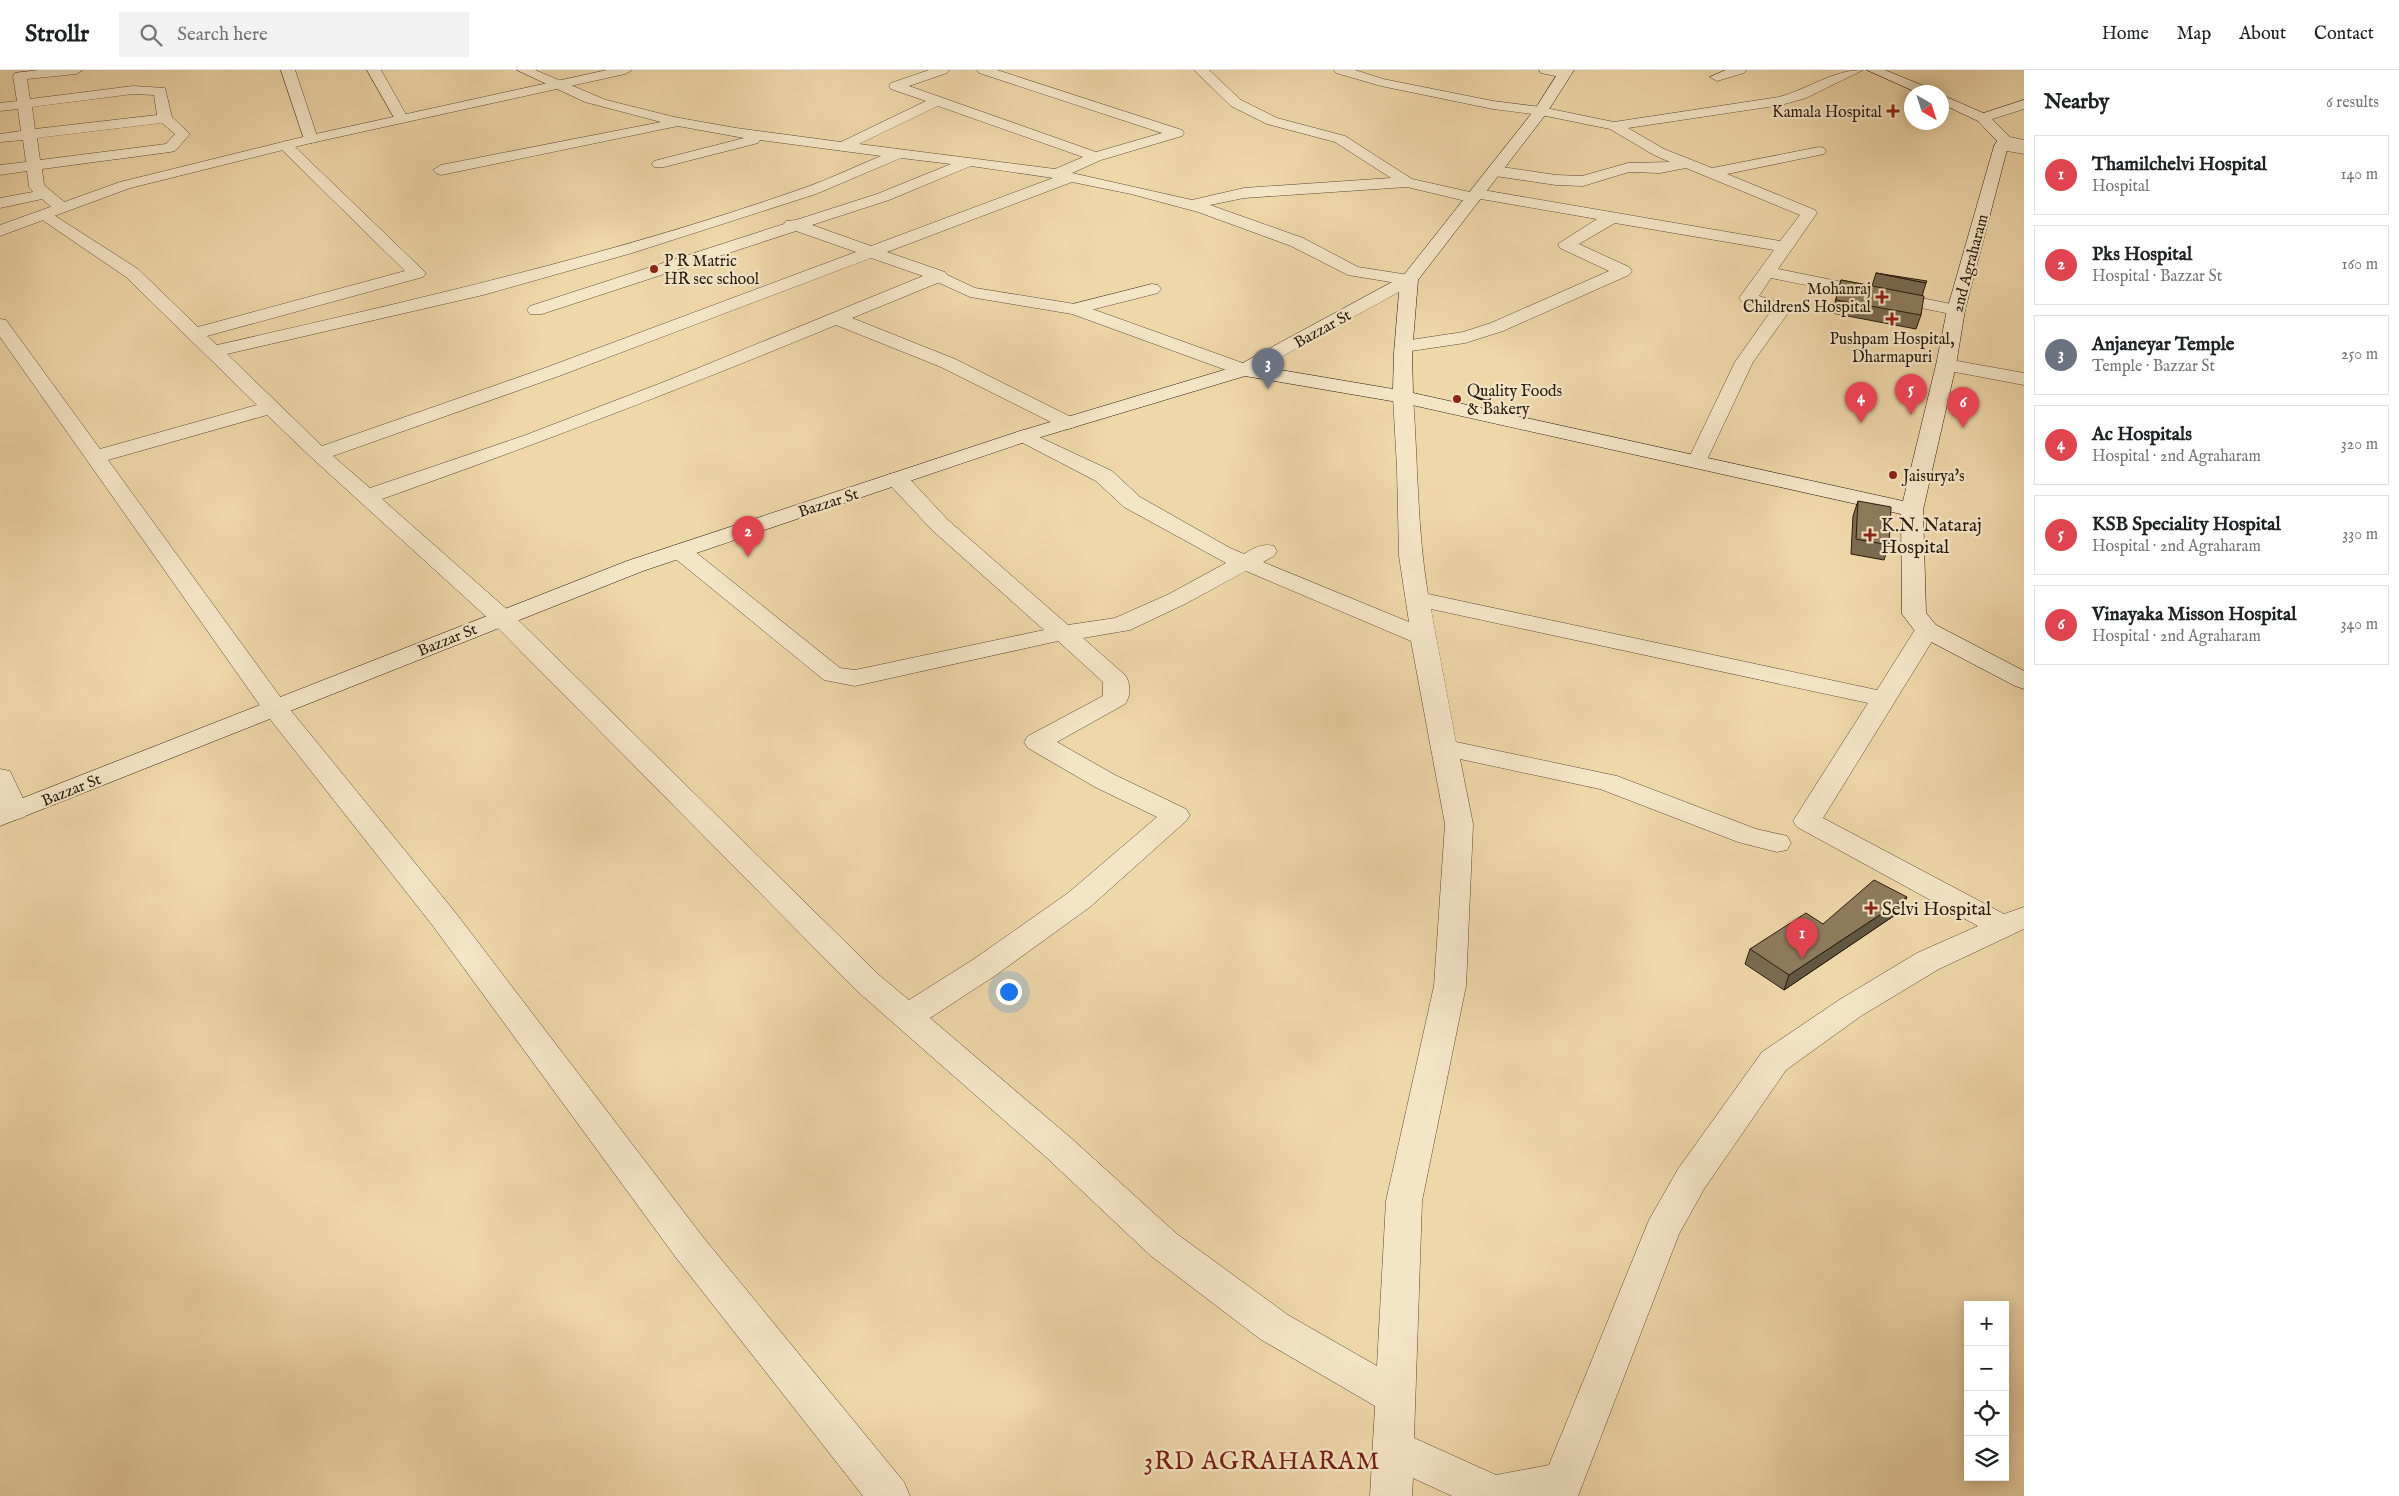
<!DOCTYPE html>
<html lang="en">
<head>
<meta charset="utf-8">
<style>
	body { margin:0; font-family:"IM FELL English",serif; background:#f2f2f2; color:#202124 }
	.controls { position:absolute; right:15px; bottom:15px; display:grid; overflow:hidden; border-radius:0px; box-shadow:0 2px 12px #0003 }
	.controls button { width:45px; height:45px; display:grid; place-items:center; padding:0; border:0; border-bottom:1px solid #e0e0e0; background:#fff; color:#202124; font:25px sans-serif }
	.compass { position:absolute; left:1904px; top:15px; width:45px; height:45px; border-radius:50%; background:#fff; box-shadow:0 2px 12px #0003; rotate:141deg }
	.you { position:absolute; left:1008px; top:921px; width:18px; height:18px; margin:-12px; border:4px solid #fff; border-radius:50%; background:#1a73e8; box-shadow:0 0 0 8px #1a73e833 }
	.badge { display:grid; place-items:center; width:32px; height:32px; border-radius:50%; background:#8f2418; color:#fff; font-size:16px; font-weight:700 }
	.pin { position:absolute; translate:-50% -41px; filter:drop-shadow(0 1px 2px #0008) }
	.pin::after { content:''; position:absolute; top:26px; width:18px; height:15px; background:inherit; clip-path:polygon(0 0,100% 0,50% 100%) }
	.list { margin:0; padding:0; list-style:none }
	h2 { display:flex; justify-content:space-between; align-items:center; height:65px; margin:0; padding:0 20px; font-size:21px }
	h2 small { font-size:16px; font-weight:400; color:#757577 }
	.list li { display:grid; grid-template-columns:32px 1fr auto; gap:15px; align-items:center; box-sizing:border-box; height:80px; margin:0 10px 10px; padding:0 10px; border:1px solid #e0e0e0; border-radius:0px }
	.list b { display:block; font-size:19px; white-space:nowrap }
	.list p { margin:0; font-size:16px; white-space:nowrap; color:#757577 }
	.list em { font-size:16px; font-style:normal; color:#757577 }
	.icon { flex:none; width:28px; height:28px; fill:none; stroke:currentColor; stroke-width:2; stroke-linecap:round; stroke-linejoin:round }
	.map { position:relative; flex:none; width:2024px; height:1426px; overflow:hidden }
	header { display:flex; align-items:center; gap:30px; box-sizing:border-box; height:70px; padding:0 25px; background:#fff; border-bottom:1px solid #e0e0e0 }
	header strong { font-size:24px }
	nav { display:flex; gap:28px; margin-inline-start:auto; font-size:18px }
	.search { width:350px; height:45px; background:#f2f2f2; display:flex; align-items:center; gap:12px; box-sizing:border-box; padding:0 18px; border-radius:0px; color:#757577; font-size:19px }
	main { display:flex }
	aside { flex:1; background:#fff }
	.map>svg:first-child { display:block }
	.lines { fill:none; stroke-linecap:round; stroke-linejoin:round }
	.minor-casing { stroke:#594933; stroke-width:1 }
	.tertiary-casing { stroke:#594933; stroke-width:1 }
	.secondary-casing { stroke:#271a0c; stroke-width:1 }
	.minor { fill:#f4e5c7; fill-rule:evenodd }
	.tertiary { fill:#f4e5c7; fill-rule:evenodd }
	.secondary { fill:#f4e5c7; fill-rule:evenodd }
	.wall { fill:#7a6b51; stroke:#271a0c }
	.shaded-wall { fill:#635742; stroke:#271a0c }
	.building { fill:#8e7c5e; stroke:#271a0c }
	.poi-dot { fill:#8f2418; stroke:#f4e5c7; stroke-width:2 }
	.labels { text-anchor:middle; stroke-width:4.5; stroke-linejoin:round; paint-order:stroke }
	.far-poi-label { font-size:16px; fill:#271a0c; stroke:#f4e5c7; text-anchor:start }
	.far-street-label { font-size:16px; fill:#271a0c; stroke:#f4e5c7 }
	.poi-label { font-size:19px; fill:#271a0c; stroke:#f4e5c7; text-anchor:start }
	.near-quarter-label { font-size:25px; letter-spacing:1px; fill:#7a1f14; stroke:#f4e5c7 }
</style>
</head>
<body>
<header>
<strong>Strollr</strong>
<div class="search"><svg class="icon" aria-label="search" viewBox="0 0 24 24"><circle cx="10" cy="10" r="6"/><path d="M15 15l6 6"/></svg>Search here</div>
<nav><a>Home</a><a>Map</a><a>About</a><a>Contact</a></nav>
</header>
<main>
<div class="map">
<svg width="2024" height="1426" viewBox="0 0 2024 1426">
	<rect width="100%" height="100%" fill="#eed7a9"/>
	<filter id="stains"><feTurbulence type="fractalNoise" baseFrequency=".004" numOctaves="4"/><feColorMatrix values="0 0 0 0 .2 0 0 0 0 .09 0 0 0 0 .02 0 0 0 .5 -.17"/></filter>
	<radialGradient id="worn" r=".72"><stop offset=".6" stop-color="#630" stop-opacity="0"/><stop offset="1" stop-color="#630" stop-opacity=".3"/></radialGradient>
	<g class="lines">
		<g class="minor-casing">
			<path id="minor" d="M39,0H83L76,4L27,9L30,29L133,16L165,18L172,47L190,64L175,81L170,82L42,99L44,115L68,135L70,138L68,141H56L42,129L0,138V128L33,122L29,117L27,101L0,105V95L26,92L23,70L0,72V64L21,61L18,39L0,41V33L17,31L13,6L15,3ZM133,24L154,25L157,45L35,59L32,37ZM162,53L175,64L166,74L40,90L37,68Z
				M281,0H295L318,69L316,72L311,73L304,69Z
				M367,0H381L408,48L406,51H396Z
				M517,0H535L606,30L674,47L736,58L841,72L926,31L891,19L889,16L891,13L929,0H949L947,3L909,16L1096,82L1162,63L979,3L977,0H997L1182,60L1184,63L1182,66L1101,90L1072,103L1192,130L1244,118L1391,108L1335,72L1267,54L1231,36L1194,0H1209L1241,30L1277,48L1345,66L1412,109L1470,122L1477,119L1780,171L1800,145L1686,98L1660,103L1629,102L1583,116L1556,115L1495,106L1487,101L1495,96L1556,105L1582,106L1628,93L1670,92L1654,85L1610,59L1541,45L1493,39L1381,16L1336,3L1334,0H1355L1383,9L1493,31L1541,37L1614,52L1779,27C1808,19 1833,0 1863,0L1806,28L1781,35L1628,58L1664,79L1712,98L1819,77L1824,78L1826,81L1824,84L1727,104L1815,140L1817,143L1778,199L1956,235L1962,236L1965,240L1962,244L1956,245L1771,208L1759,226L1788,235L1791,239L1753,292L1704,396L1697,398L1690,396L1687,392L1735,292L1771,241L1742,232L1739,228L1774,180L1615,153L1579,174L1629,197L1632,201L1629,205L1503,261L1465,273L1404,282L1397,280L1395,276L1397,272L1463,262L1491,253L1609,201L1560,178L1558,174L1597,149L1481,129L1474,133L1407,117L1244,128L1210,135L1303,168L1358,197L1415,206L1418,210L1415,214L1409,215L1348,205L1291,176L1198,142L1131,124L1072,112L887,182L945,202L948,206L945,210L852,248L955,289L1075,349L1078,353L1075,357L1068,359L1061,357L941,297L836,255C686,317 535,375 382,429L510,542L879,905L909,930L974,889L1068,823L1157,747L1095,717L1028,678L1024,672L1028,666L1103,626V612L1058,571L855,616L824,610L672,486L669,481L672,476L680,474L688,476L840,598L855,600L1044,560L932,460L889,414L886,409L889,404L897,403L905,404L948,450L1068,555L1115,548L1169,524L1226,493L1124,437L1096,411L1017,370L1014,366L1017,362L1024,360L1112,401L1140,427L1230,478L1244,484C1254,478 1262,473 1274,476L1277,481L1274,486L1263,492L1409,552L1399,486L1397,398L1393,327L1396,323H1410L1413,327C1418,393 1417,460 1428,524L1877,620L1918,555L1927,553L1936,555L1939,560L1823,748L2004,844L2024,837V859L1939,899L1861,946L1786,1000L1704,1119L1679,1164L1578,1426H1452L1413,1408L1412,1426H1370L1375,1336L1260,1269L1151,1186L1047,1088L857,921L492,552L312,388L267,345L108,390L284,632L455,842L703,1167L904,1412L910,1426H863L677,1189L433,856L266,644L0,267V249L6,250L100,379L257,335L126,207L35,145L37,142H49L138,199L198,257L405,201L280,78L278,75L285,71L290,72L426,203L423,207L207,266L217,275C415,230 613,185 804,118C830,109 856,96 881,86L760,70L758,73L664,97H654L652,94L654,91L744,68L678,56L441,105L436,103L433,100L441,95L661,52L585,32ZM938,36L1083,87L1055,99L859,74ZM901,88L951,94L877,124L796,150L786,151L784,154L530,236L527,240L530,244H542L796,161L856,182L545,298L322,376L227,284L483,225L632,183L816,124ZM971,96L1053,108L871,176L812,155L889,130ZM871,188L923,206L669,310L523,366L370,418L333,386L559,306ZM1246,501L1411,571L1445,754L1434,916L1386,1131L1377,1296L1288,1245L1177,1164L1071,1068L930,948L996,905L1090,837L1186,751L1190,745L1186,739L1115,705L1057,672L1125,634C1131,626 1131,613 1125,605L1083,568L1130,560L1185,534ZM1431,539L1868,633L1793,751L1797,757L1978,856L1917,883L1839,930L1762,982L1678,1099L1649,1150L1549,1395L1496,1405L1414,1368L1422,1131L1466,916L1473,754L1460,689L1600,719L1738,772L1777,782L1787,780L1791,773L1787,766L1756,759L1617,706L1456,672Z
				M1539,0H1565L1572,4L1565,8L1541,3Z
				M1726,0H1746L1744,3L1717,11L1710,7Z
				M2024,30V39L1983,52L1976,48L1978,45Z
				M2001,72L2024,76V84L1996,79L1994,76Z
				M1152,214L1158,215L1161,219L1158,223L1075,244L1069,243L1066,239L1069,235Z
				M1946,289L2024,303V315L1939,299L1936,295L1939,291Z
				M0,699L10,701L29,741L25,747L15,750L5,747L0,739Z"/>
		</g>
		<g class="tertiary-casing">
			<path id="tertiary" d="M607,0H632L625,4L311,73L130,118L0,166V155L120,112L311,65Z
				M2005,66L2024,70V78L2000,73L1998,70Z
				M939,201L975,218L1081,235L1251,296L1254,300L1251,304H1237L1072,244L970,227L933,210L930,206L933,202Z"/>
		</g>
		<g class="secondary-casing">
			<path id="secondary" d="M1560,0H1574L1546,44L1418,210L1412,283L1413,323L1903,431L1936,295L1947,240L1994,76L1997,71L1978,51L1942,34V25L1988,45L2010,67L2012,70L2008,76L1965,240L1956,295L1923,440L1926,543L1936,555L2024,601V619L2015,616L1918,565L1902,544L1901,444L1403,333L1245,306L1031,370L643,501L0,756V737L627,491L1017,362L1237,296L1403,206L1535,39ZM1399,222L1394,283L1393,319L1263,297Z
				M1867,0H1885L1931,19L1933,22H1916Z"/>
		</g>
		<use href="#minor" class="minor"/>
		<use href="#tertiary" class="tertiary"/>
		<use href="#secondary" class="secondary"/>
	</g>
	<path class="wall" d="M1876,203L1926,213L1922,226L1921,245L1916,259L1832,243L1841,210L1872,216Z
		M1858,431L1889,475L1884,490L1851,484L1853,446Z
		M1901,841L1784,920L1745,894L1750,879L1823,854Z"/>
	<path class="shaded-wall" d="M1907,827L1901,841L1784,920L1789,905Z"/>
	<path class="building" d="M1876,203L1927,211L1926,213Z
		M1841,210L1924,226L1921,245L1836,230Z
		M1858,431L1891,437L1889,475L1856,469Z
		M1874,810L1907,827L1789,905L1750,879L1806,843L1823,854Z"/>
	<g class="poi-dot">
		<path d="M1890.5 33.5h5v5h5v5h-5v5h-5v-5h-5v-5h5z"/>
		<circle cx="654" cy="199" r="5"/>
		<path d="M1879.5 219.5h5v5h5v5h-5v5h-5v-5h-5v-5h5z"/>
		<path d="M1889.5 241.5h5v5h5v5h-5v5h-5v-5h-5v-5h5z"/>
		<circle cx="1457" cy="329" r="5"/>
		<circle cx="1893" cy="405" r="5"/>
		<path d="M1867.5 457.5h5v5h5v5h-5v5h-5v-5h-5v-5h5z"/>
		<path d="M1868.5 830.5h5v5h5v5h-5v5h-5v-5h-5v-5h5z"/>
	</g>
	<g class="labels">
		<g class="far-poi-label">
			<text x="1882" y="47" text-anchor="end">Kamala Hospital</text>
			<text x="664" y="196">P R Matric<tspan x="664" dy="18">HR sec school</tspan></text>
			<text x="1871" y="224" text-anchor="end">Mohanraj<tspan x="1871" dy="18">ChildrenS Hospital</tspan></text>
			<text x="1892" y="274" text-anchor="middle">Pushpam Hospital,<tspan x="1892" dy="18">Dharmapuri</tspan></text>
			<text x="1467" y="326">Quality Foods<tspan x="1467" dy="18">&amp; Bakery</tspan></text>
			<text x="1903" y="411">Jaisurya's</text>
		</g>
		<g class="far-street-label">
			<text transform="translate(1969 193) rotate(-75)" y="6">2nd Agraharam</text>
			<text transform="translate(1322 258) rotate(-29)" y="6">Bazzar St</text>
			<text transform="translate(828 432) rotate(-18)" y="6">Bazzar St</text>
			<text transform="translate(447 569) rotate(-22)" y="6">Bazzar St</text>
			<text transform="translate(71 719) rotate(-22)" y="6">Bazzar St</text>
		</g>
		<g class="poi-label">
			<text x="1881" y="461">K.N. Nataraj<tspan x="1881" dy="22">Hospital</tspan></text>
			<text x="1882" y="845">Selvi Hospital</text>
		</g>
		<g class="near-quarter-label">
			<text x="1262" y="1399">3RD AGRAHARAM</text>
		</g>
	</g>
	<rect width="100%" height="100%" filter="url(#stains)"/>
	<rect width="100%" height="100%" fill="url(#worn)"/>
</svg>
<div class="controls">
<button>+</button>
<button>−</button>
<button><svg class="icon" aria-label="locate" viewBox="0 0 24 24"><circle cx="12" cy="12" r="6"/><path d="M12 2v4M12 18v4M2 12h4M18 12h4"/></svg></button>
<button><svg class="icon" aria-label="layers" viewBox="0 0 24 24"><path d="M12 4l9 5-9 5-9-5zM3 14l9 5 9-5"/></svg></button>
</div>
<svg class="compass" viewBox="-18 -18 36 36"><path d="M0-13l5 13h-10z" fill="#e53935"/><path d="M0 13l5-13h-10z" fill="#757577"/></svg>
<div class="you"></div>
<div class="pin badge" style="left:1802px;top:889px;background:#e0444e">1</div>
<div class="pin badge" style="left:748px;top:487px;background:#e0444e">2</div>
<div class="pin badge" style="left:1268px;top:319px;background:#6b7280">3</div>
<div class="pin badge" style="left:1861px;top:353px;background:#e0444e">4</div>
<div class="pin badge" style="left:1911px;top:345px;background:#e0444e">5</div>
<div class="pin badge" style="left:1963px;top:358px;background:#e0444e">6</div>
</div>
<aside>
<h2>Nearby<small>6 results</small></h2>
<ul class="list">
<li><span class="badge" style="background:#e0444e">1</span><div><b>Thamilchelvi Hospital</b><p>Hospital</p></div><em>140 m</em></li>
<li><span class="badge" style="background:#e0444e">2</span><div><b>Pks Hospital</b><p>Hospital · Bazzar St</p></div><em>160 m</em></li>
<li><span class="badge" style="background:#6b7280">3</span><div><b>Anjaneyar Temple</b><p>Temple · Bazzar St</p></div><em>250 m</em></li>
<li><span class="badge" style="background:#e0444e">4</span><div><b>Ac Hospitals</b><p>Hospital · 2nd Agraharam</p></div><em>320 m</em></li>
<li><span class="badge" style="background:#e0444e">5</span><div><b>KSB Speciality Hospital</b><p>Hospital · 2nd Agraharam</p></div><em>330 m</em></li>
<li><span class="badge" style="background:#e0444e">6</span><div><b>Vinayaka Misson Hospital</b><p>Hospital · 2nd Agraharam</p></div><em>340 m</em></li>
</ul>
</aside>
</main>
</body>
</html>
